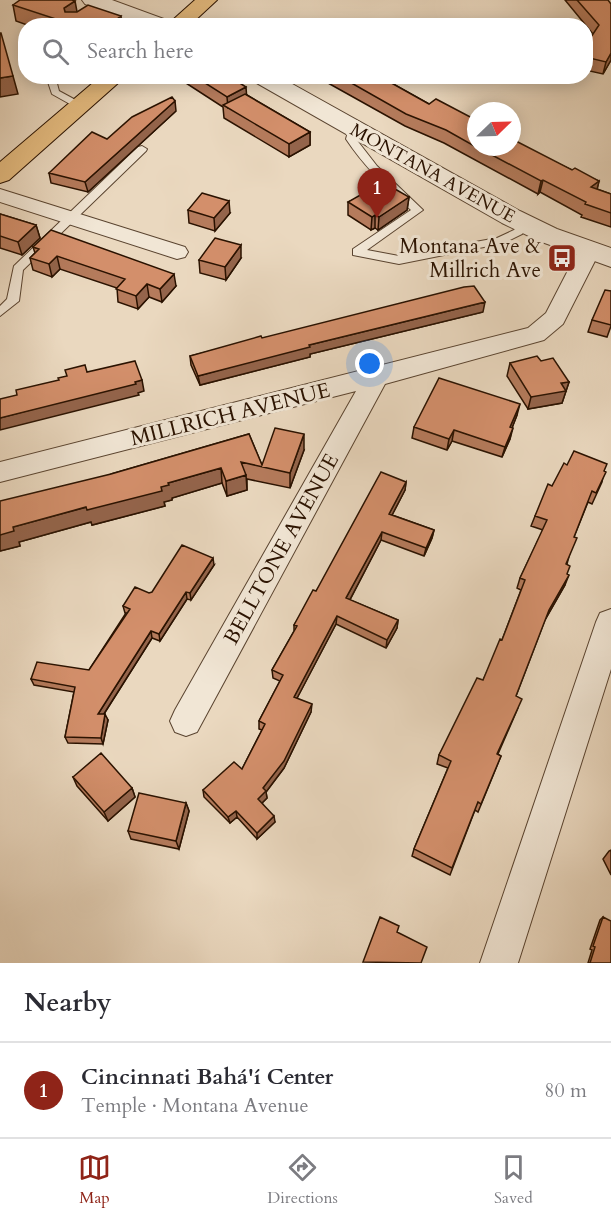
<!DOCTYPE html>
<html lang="en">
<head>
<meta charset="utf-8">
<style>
	body { margin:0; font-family:Cardo,serif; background:#f7f7f7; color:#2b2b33 }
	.compass { position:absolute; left:467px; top:102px; width:54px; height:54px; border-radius:50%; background:#fff; box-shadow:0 3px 15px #0003; rotate:67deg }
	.you { position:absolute; left:370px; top:364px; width:21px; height:21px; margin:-15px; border:4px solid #fff; border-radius:50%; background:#1a73e8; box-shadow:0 0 0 9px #1a73e833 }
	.badge { display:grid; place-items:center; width:39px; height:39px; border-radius:50%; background:#8f2418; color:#fff; font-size:20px; font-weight:700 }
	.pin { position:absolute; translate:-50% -50px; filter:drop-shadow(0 2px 3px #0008) }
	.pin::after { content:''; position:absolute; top:32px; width:21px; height:18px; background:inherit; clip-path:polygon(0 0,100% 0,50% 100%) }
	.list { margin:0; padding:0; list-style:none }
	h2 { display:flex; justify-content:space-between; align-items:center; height:78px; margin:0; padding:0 24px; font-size:26px }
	h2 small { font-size:20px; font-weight:400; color:#7c7c81 }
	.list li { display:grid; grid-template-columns:39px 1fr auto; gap:18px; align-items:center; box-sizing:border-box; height:96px; padding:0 24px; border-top:2px solid #e1e1e2 }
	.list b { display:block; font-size:22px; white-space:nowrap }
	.list p { margin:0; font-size:20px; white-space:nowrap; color:#7c7c81 }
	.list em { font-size:20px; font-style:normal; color:#7c7c81 }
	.icon { flex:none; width:33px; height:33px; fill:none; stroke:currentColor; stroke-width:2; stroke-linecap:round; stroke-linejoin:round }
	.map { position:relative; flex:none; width:611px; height:963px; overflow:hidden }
	.search { position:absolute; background:#fff; box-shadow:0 3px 15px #0003; left:18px; right:18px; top:18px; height:66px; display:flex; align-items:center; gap:15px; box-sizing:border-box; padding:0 21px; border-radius:24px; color:#7c7c81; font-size:22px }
	.sheet { height:174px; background:#fff }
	nav { display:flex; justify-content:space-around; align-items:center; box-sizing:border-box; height:84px; border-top:2px solid #e1e1e2; background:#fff; font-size:16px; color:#7c7c81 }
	nav a { display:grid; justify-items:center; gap:3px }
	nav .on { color:#8f2418 }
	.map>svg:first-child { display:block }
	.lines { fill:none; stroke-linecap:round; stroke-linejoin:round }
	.service-casing { stroke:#5a4430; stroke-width:2 }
	.minor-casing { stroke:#5a4430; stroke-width:2 }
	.tertiary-casing { stroke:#5a4430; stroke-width:2 }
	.primary-casing { stroke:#2a1200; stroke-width:2 }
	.service { fill:#f1e6d5; fill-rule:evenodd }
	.minor { fill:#f1e6d5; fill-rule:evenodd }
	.tertiary { fill:#f1e6d5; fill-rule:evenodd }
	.primary { fill:#e5bc80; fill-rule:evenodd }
	.wall { fill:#b57b5c; stroke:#2a1200; stroke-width:1.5 }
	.shaded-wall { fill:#94644b; stroke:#2a1200; stroke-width:1.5 }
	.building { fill:#d38f6b; stroke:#2a1200; stroke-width:1.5 }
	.labels { text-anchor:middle; stroke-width:6; stroke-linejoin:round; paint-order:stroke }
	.far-street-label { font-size:18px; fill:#2a1200; stroke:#f1e6d5 }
	.poi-label { font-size:21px; fill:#2a1200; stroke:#f1e6d5; text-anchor:end }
	.street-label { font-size:21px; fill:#2a1200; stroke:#f1e6d5 }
</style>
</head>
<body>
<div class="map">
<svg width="611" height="963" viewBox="0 0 611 963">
	<rect width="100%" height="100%" fill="#ead8bf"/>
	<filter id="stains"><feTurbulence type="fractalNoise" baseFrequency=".00333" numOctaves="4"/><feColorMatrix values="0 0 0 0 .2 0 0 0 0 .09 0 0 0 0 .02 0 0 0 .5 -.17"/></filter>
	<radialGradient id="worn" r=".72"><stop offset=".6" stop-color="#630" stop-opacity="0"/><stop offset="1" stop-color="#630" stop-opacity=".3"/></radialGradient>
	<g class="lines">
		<g class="service-casing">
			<path id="service" d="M46,76H55L59,91L83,104V108H77L52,94Z
				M354,125L359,128L356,139L377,166L423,210L367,250L399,256L497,238L514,230L522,222H530L531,224L522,234L504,243L399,264L353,255V249L411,210C386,188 364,166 346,139L349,128Z
				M142,146L147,149L146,151L23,270L19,301L0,316V306L7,299L14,266L138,147Z"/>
		</g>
		<g class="minor-casing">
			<path id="minor" d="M0,189L185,247L188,252L185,257L177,259L0,202Z
				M589,244L597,246L600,251L563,324L544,340L385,384L197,732L186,736L175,732L170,721L175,710L356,391L0,482V462L528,328L546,313L578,251L581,246Z
				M611,609V669L518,963H480L596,622L600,613Z"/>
		</g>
		<g class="tertiary-casing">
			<path id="tertiary" d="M82,0H112L172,22L175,26H144L85,4Z
				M250,76H278L520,211L557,229L611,248V267L539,241L502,223L253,81Z"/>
		</g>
		<g class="primary-casing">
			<path id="primary" d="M195,0H217L189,26H166Z
				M101,76H126L9,180L0,183V162Z"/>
		</g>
		<use href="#service" class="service"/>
		<use href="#minor" class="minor"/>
		<use href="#tertiary" class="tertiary"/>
		<use href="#primary" class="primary"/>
	</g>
	<path class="wall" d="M565,0H608L611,60L603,74L585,70V46L593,34Z
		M13,5L77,12L122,26H30L16,21Z
		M175,76H229L247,95L310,132V145L289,157L224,118L223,107Z
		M319,76H379L429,104L572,170L599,181L597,189L611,194V227L581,217L582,215L540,192L538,194L444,143L405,126L319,78Z
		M176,111L88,192L51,183L49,173Z
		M381,189L409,197L407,210L378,230L375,228L371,230L348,215V202Z
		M188,210L230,213L215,231L189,223Z
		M0,214L36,225L40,238L22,255L0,248Z
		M33,247L176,286L162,302L149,297L138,309L118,302L117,288L60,269L52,277L33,270L30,258L35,253Z
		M241,258L226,280L200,273L199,260Z
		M611,291V326L607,337L588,332L592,320Z
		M483,312L310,354V357L200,385L191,365L190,356L262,338Z
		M541,361L569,382L562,403L528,409L507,376L510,363Z
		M517,415L512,428L510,439L502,457L452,441L447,450L412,438L414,427Z
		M249,434L262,465L304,450L290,488L247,479V490L227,496L222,483L172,498V500L164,502L165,506L92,525L91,522L19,542L20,546L0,551L111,474Z
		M567,465L604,471L602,482L592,504L588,502L574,537L567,564V574L565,585L545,620L516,696L518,708L498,754L501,756L478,812L475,810L450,875L412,856L414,849L448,768L437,764L439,755L483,680L502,640L521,590L517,588L520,578L543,530L531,526L535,516L552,486Z
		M406,482L405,490L392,515L434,530L432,538L424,556L381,540L350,600L398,620L397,628L386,648L336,624L297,698L311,712L284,768L266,792L267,798L262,803L275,822L257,839L237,817L230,823L204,797L203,790L242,769L262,730L259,729V721L280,681L273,678L272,670L294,631V625L316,591Z
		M214,565L191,600L187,599L160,641L152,638L104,714L108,720L103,744L68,743L65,737L74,692L34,685L31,679L89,670L126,613H125L123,606Z
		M73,777L132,788L135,797L108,821L77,786Z
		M186,803L189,811L179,849L131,839L128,831Z
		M611,850V875L603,859L609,851Z
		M603,917L611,963H588L592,950L590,949L600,920Z"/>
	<path class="shaded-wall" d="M75,1L78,17L67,24L64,8Z
		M121,16L122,26H107Z
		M611,53V60L603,74L606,62Z
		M13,76L18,94L0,97V78Z
		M246,87L247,100L228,108L227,97Z
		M175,101L176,111L88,192L85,182Z
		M310,132V145L289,157V144Z
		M543,180L540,192L538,194L541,181Z
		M599,181L596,194L591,187Z
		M409,197L407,210L378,230L379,217Z
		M229,201L230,213L215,231L214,218Z
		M375,215V228L371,230L372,217Z
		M36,225L40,238L22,255L18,242Z
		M241,245V258L226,280L225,267Z
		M57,256L60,269L52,277L49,264Z
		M174,274L176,286L162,302L160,289Z
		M147,284L149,297L138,309L136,296Z
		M485,302L483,312L310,354V357L200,385L198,376L309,345Z
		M142,380L144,391L138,393L139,395L0,430V418Z
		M569,382L562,403L528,409L531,397L561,383Z
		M520,404L517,415L508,438L510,427Z
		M513,428L510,439L502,457L505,447Z
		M454,430L452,441L447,450L449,439Z
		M304,434V450L290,488V473Z
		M221,468L222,483L172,498V500L164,502L165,506L92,525L91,522L19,542L20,546L0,551V535L13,527L161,487L168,483Z
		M246,475L247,490L227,496L226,481Z
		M406,482L405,490L388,523L389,514Z
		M434,530L432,538L424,556L426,548Z
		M382,532L381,540L346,607V598Z
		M213,558L214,565L191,600L190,593Z
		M569,575L565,585L545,620L549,610Z
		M186,592L187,599L160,641L159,634Z
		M337,616L336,624L294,704V697Z
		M398,620L397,628L386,648L387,640Z
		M151,631L152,638L100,720L98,714Z
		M312,704L311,712L284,768L266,792L267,798L259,806L258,799L263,788Z
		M105,714L108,720L103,744L101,738Z
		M132,788L135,797L108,821L104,812Z
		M186,803L189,811L179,849L176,841Z
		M236,811L237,817L230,823L228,817Z
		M274,816L275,822L257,839V833Z"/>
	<path class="building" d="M20,0H72L75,1L64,8L65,12H77L88,5L121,16L107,26H56L62,21L13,5Z
		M577,0H608L611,4V53L606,62L585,57V46L599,25Z
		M0,33H1L13,76L0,78Z
		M194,76H229L246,87L227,97Z
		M339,76H379L429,104L436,99L476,120V147L446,130L406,114Z
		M245,94L310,132L289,144L223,105Z
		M172,97L175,101L85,182L49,173L92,132L107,139L132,117Z
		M512,139L572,170L575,168L599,181L591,187L611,194V213L585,204L586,202L543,180L541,181L477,147H512Z
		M388,185L409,197L379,217L375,215L372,217L348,202L376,186L381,189Z
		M202,193L229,201L214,218L188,210Z
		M0,214L36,225L18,242L0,236Z
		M51,230L174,274L160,289L147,284L136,296L116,289L125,279L57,256L49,264L30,258L39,249L33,247Z
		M215,238L241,245L225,267L199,260Z
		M474,286L485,302L309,345L310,347L198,376L190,356L261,336L262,338L464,287Z
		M605,290L611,291V325L592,320Z
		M537,356L541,361L553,358L569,382L561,383L566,391L531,397L510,363Z
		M135,361L142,380L135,382L136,384L0,418V399L17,395L16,390L59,380L58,378L67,376L65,370L85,365L87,372Z
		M439,378L520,404L510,427L513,428L505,447L454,430L449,439L414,427Z
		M275,428L304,434L290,473L241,462L246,475L226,481L221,468L168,483L169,485L161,487L162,491L87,510L86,507L13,527L14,531L0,535V501L111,474L249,434L262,465Z
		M574,451L607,464L604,471L606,472L596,493L592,491L574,537L577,538L566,564L570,566L567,574L569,575L549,610L516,696L522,699L497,754L501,756L481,804L478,802L452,868L414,849L451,761L439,755L477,678L483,680L500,639L502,640L525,580L520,578L547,520L535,516L548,484L552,486L564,463L567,465Z
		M381,472L406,482L389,514L434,530L426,548L382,532L346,598L398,620L387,640L337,616L294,697L312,704L284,761L263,788L266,791L258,799L274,816L257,833L236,811L228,817L203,790L234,762L242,769L265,724L259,721L283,675L272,670L297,626L294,625L313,590L316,591Z
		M182,545L213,558L190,593L186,592L159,634L151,631L98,714H105L101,738L65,737L75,687L31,679L37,662L89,670L130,609L123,606L135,587L149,593L152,592Z
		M101,753L132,788L104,812L73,777Z
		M139,793L186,803L176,841L128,831Z
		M380,917L399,926L397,932L427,947L421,963L363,962Z
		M603,917L611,921V963H590L595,947L593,946Z"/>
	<defs>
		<g id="bus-square" transform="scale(1.5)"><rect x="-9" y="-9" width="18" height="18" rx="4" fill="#8f2418" stroke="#f1e6d5"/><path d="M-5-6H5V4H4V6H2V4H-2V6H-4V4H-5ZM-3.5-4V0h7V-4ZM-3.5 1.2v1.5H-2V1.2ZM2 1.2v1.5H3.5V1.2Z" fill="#fff"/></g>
	</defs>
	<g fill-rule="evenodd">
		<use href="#bus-square" x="562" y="258"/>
	</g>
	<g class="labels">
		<g class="far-street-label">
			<text transform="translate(433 173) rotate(29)" y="6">MONTANA AVENUE</text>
		</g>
		<g class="poi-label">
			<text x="541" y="253">Montana Ave &amp;<tspan x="541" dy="24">Millrich Ave</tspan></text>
		</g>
		<g class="street-label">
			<text transform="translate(230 414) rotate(-14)" y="7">MILLRICH AVENUE</text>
			<text transform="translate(281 549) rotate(-61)" y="7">BELLTONE AVENUE</text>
		</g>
	</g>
	<rect width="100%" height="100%" filter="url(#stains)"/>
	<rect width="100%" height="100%" fill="url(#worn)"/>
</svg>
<svg class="compass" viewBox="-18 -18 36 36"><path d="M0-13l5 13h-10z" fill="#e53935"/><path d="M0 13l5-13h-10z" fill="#7c7c81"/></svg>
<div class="you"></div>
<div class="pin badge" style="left:377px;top:218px">1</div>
<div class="search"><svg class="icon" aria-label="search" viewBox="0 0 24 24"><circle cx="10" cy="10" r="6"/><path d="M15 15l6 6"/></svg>Search here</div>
</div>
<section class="sheet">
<h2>Nearby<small></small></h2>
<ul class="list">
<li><span class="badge">1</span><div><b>Cincinnati Bahá'í Center</b><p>Temple · Montana Avenue</p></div><em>80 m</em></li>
</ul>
</section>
<nav>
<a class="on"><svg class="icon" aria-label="map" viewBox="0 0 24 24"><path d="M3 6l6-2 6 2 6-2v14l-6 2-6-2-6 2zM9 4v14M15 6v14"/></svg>Map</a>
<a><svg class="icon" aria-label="directions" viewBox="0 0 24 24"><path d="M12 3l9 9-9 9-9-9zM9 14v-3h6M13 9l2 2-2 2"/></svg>Directions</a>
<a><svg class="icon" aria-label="saved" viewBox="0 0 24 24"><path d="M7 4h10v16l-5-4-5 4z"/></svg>Saved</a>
</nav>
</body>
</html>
